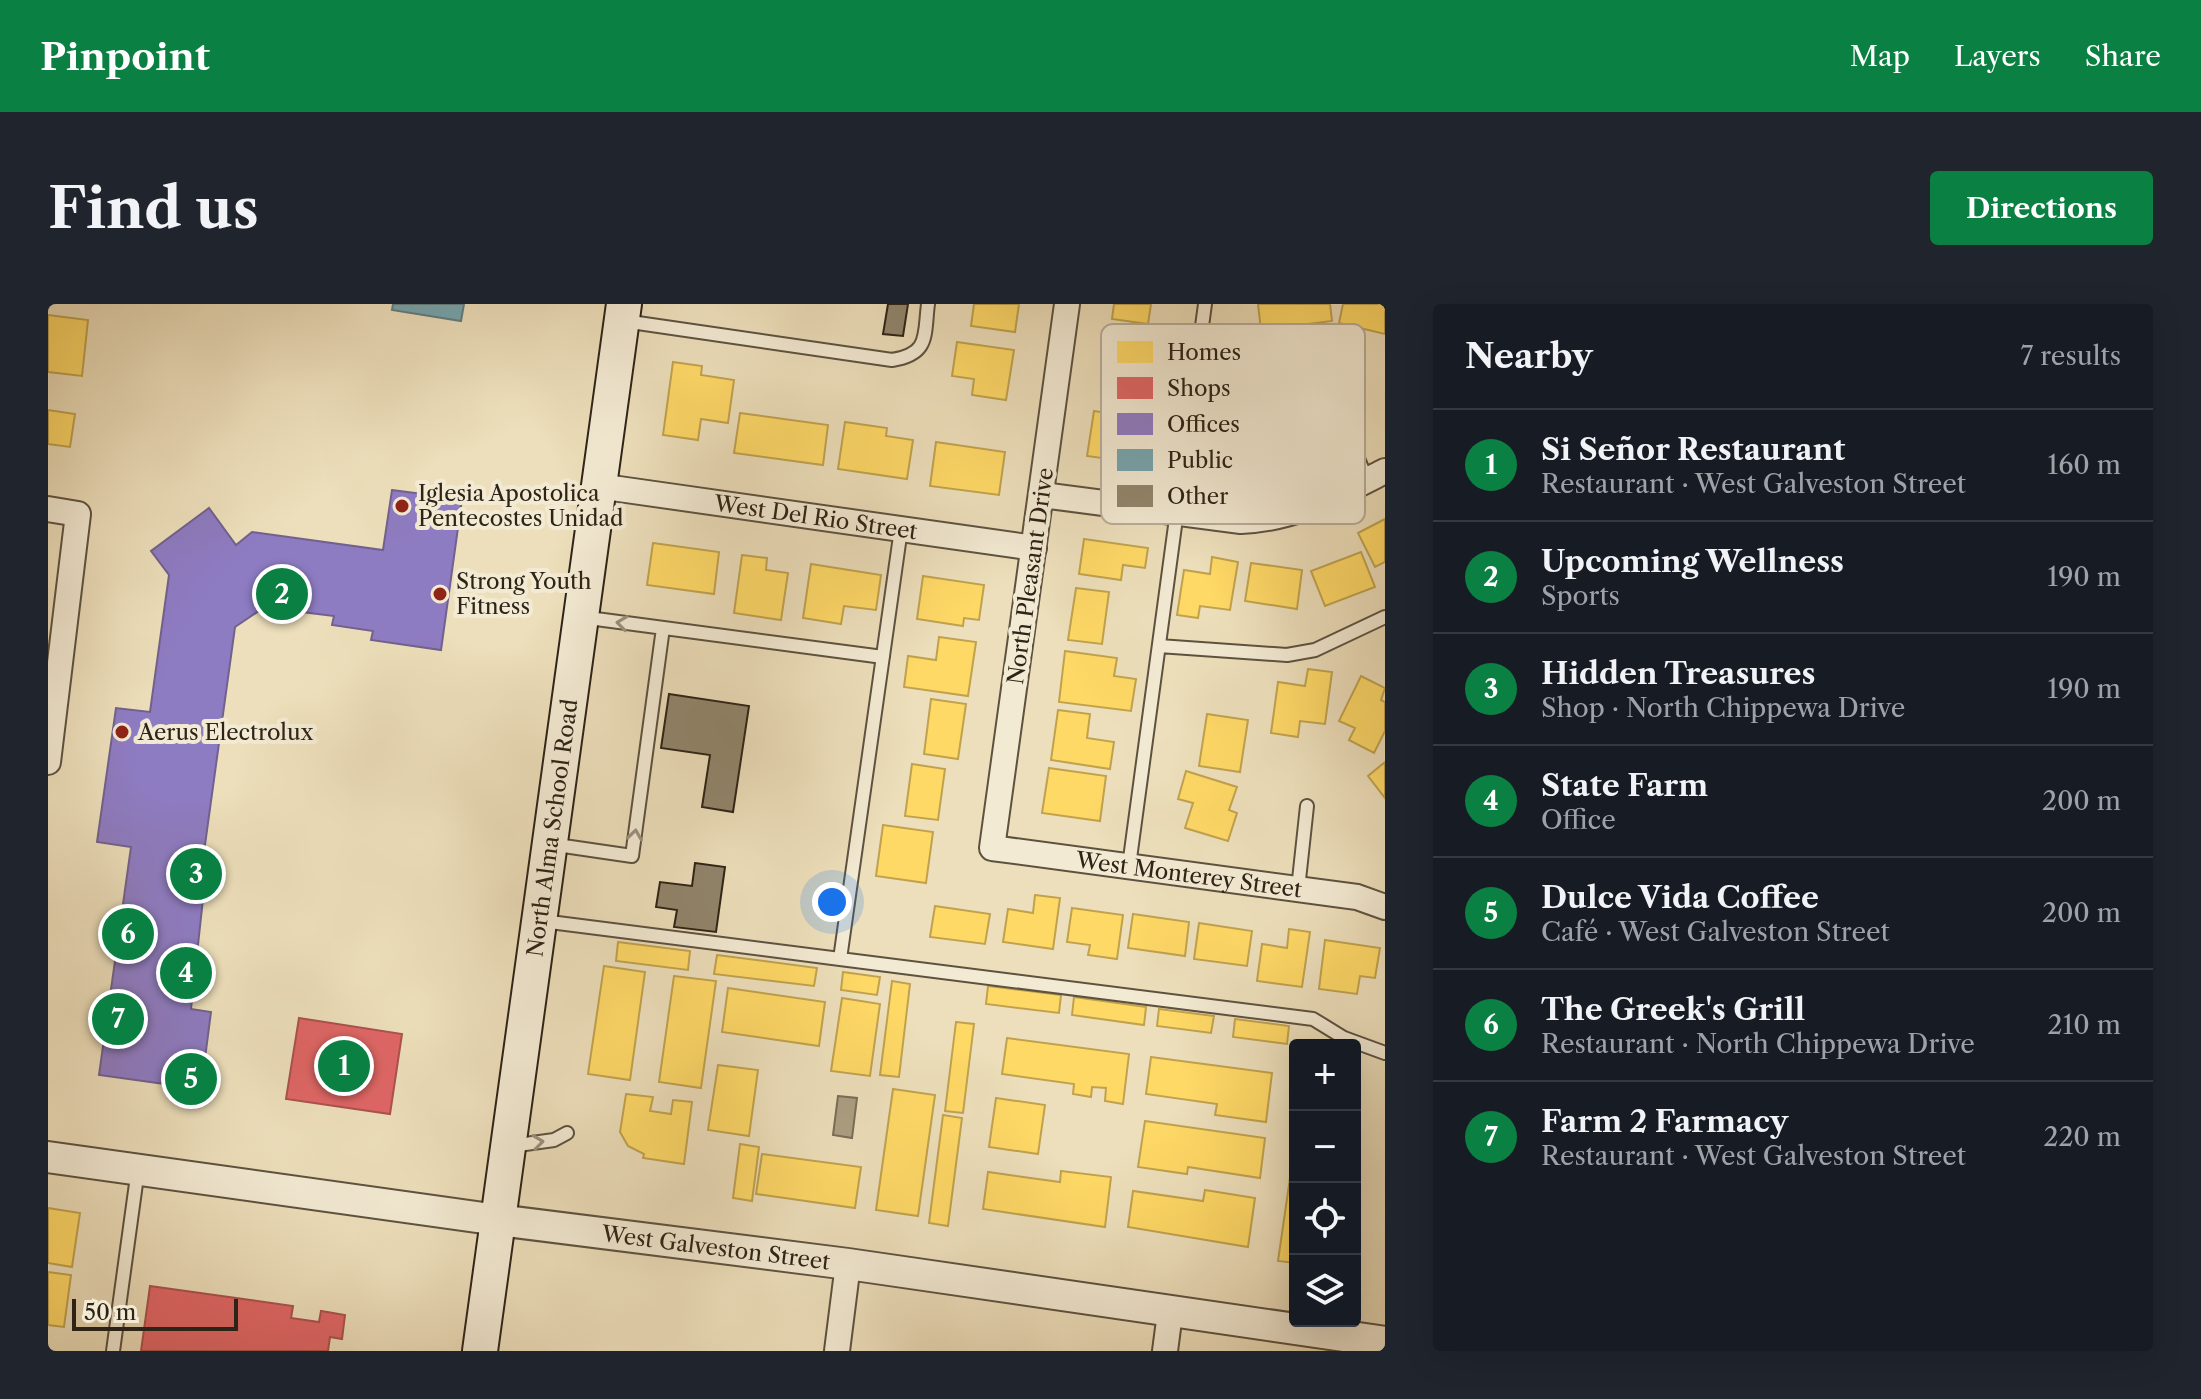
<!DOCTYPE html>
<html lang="en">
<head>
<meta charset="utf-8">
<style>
	body { margin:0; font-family:"Libre Caslon Text",serif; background:#20242c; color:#f1f3f6 }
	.controls { position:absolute; right:24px; bottom:24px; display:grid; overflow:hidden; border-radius:8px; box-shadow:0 8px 32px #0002 }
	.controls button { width:72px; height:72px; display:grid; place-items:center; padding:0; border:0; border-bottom:2px solid #363941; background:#171b24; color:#f1f3f6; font:40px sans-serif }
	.scale { position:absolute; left:24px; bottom:20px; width:166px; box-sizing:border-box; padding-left:8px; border:4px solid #2d2317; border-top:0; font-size:22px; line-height:28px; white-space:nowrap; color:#2d2317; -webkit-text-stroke:6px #f3ead3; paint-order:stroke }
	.you { position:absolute; left:784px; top:598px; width:28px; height:28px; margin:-20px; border:6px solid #fff; border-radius:50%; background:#1a73e8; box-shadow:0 0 0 12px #1a73e833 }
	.badge { display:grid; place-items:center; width:52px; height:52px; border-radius:50%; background:#0b8043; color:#fff; font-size:26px; font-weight:700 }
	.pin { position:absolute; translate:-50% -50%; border:4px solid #fff; box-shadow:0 2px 8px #0006 }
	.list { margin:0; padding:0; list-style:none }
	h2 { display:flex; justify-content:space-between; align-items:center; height:104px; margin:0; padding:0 32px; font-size:34px }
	h2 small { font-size:26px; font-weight:400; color:#9ea1a6 }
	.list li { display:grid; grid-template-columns:52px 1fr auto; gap:24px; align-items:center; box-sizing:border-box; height:112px; padding:0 32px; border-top:2px solid #363941 }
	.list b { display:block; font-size:30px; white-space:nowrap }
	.list p { margin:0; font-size:26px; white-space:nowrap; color:#9ea1a6 }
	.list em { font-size:26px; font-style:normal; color:#9ea1a6 }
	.icon { flex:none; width:44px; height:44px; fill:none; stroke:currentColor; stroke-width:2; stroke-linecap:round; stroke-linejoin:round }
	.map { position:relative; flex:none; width:1337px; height:1047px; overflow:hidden; border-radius:8px }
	header { display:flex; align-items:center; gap:48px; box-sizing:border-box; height:112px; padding:0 40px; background:#0b8043; color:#fff }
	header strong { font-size:38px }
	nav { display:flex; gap:44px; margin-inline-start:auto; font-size:28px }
	.intro { display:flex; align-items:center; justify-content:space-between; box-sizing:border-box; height:192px; padding:0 48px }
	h1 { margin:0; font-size:56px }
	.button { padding:20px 36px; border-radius:8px; background:#0b8043; color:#fff; font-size:28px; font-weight:700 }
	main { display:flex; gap:48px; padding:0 48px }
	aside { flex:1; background:#171b24; border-radius:8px; box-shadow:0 8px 32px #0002 }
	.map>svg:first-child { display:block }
	.water { fill:#ac9f83; stroke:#796d58; stroke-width:2 }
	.homes { fill:#ffd966; stroke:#c0a24e; stroke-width:2 }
	.shops { fill:#e06666; stroke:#aa524e; stroke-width:2 }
	.offices { fill:#8e7cc3; stroke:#71618f; stroke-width:2 }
	.public { fill:#76a5af; stroke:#607e81; stroke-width:2 }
	.building { fill:#91856c; stroke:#2d2317; stroke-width:2 }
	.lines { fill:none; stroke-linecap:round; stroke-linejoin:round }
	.service-casing { stroke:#5d5240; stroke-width:16 }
	.minor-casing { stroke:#5d5240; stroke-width:28 }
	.tertiary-casing { stroke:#5d5240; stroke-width:34 }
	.secondary-casing { stroke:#2d2317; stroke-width:38 }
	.service { stroke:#f3ead3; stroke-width:12 }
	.minor { stroke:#f3ead3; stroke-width:24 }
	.tertiary { stroke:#f3ead3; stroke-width:30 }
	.secondary { stroke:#f3ead3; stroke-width:34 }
	.oneway { stroke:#9a907e }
	.poi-dot { fill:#8f2418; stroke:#f3ead3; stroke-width:3 }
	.labels { text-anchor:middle; stroke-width:8; stroke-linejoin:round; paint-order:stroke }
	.poi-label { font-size:22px; fill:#2d2317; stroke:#f3ead3; text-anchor:start }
	.street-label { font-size:22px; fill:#2d2317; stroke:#f3ead3 }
	.key { fill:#f3ead3; stroke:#b8ae9b; stroke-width:2 }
	.key-label { font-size:22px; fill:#2d2317 }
</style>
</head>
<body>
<header>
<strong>Pinpoint</strong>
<nav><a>Map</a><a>Layers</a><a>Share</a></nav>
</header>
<div class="intro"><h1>Find us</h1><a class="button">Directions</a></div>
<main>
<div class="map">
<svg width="1337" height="1047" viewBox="0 0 1337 1047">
	<rect width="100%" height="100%" fill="#eddfbb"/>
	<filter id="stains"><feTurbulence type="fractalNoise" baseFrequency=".0025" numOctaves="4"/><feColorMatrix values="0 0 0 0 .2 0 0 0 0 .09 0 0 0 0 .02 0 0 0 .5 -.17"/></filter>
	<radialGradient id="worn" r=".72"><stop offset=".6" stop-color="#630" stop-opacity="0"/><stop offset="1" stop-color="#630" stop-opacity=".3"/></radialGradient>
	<path class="water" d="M790,792L809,794L804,834L785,831Z"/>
	<path class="homes" d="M926,0H971L967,28L923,22Z
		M1066,0H1103L1100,20L1064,15Z
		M1210,0H1282L1284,17L1213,26Z
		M1295,0H1337V30L1291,19Z
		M0,11L40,16L34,72L0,68Z
		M909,38L966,46L958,96L924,91L926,75L904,72Z
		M625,58L654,62L653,71L686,76L680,119L653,115L650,136L615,131Z
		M0,106L27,110L22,143L0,140Z
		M1046,107L1086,113L1085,123L1109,126L1104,161L1039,152Z
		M692,109L780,121L775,161L686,149Z
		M797,118L839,124L838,132L865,136L859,175L790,165Z
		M888,138L957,148L951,191L882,182Z
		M1337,215V258L1327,263L1310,229Z
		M1036,235L1100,244L1097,264L1075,261L1073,276L1031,270Z
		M605,239L671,248L666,290L599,281Z
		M1313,248L1327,283L1277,302L1263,267Z
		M694,251L719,254L718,266L740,269L733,316L686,309Z
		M1164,253L1190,258L1182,306L1152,302L1150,314L1129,311L1136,266L1162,270Z
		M1203,259L1254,266L1249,305L1197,297Z
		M763,260L833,271L828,306L796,302L793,320L755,314Z
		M875,272L936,281L931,316L916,314L915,322L869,315Z
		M1028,284L1061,288L1054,340L1020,336Z
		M891,333L928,338L920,392L856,383L860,352L888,356Z
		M1017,347L1069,354L1066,372L1088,375L1083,407L1011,398Z
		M1260,365L1284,368L1277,420L1252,417L1250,433L1223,429L1230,378L1257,382Z
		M1313,372L1337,384L1333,396L1337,398V427L1326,449L1301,436L1307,424L1291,417Z
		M883,395L918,400L910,455L876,450Z
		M1010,406L1042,410L1039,434L1066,438L1062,465L1003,456Z
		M1159,410L1200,416L1192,468L1151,462Z
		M1337,458V494L1320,472Z
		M864,460L897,465L890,516L857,512Z
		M1001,464L1058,472L1052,517L994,509Z
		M1138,467L1189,483L1181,506L1189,509L1180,537L1137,524L1145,499L1130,495Z
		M835,521L885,528L878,579L828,572Z
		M987,591L1012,594L1005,645L955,638L960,605L985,609Z
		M887,602L942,610L937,640L882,633Z
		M1024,604L1075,611L1069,655L1040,651L1042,641L1019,638Z
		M1085,610L1141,618L1137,652L1080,644Z
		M1151,619L1204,627L1199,662L1146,655Z
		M1241,625L1262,628L1254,683L1209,677L1214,640L1239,644Z
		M1277,636L1332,644L1327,674L1312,672L1309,690L1271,685Z
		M570,638L642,647L640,666L568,657Z
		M669,651L769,664L766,682L666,670Z
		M556,662L597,668L582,776L540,770Z
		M795,668L832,673L829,691L793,686Z
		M626,672L668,677L653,784L611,778Z
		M844,677L862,680L851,773L832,771Z
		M940,682L1013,691L1011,709L938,700Z
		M680,684L777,698L771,742L674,728Z
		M1026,693L1098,703L1096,721L1024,711Z
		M794,694L832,700L822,772L783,767Z
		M1111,705L1166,712L1163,729L1109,722Z
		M1187,715L1241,722L1239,740L1185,733Z
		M908,718L926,720L915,809L897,807Z
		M959,734L1081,750L1075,800L1057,797L1058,784L1044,783L1043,793L1025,790L1026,780L954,770Z
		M1103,753L1224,769L1218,818L1167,811L1169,800L1098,790Z
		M670,761L710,766L701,832L660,826Z
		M845,785L887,791L870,912L828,906Z
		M578,790L605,793L602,807L623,810L625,796L644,798L636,860L595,854L596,850L580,842L572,828Z
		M948,794L997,801L990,850L941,843Z
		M895,811L914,814L900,922L881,919Z
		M1097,817L1217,834L1212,874L1140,863L1139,870L1090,863Z
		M692,840L711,843L704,897L685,894Z
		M714,850L813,863L807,904L708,890Z
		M1013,867L1063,873L1057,923L935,905L940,868L1012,878Z
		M1243,867L1247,868V959L1230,957Z
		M1157,886L1207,894L1200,943L1080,923L1085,887L1155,897Z
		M0,904L32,909L24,963L0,959Z
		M0,968L23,971L16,1023L0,1021Z"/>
	<path class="shops" d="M251,714L354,730L342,810L238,795Z
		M102,982L245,1002L243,1014L271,1018L273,1007L297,1011L294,1035L282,1033L280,1047H93Z"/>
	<path class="offices" d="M344,186L414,195L393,346L323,336L325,327L284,321L286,312L246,307V299L227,296L187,323L156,548L160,549L143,705L163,708L153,785L51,771L83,543L49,538L68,404L102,408L121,271L103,247L161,204L188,241L204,228L335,246Z"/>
	<path class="public" d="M345,0H416L413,17L344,6Z"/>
	<path class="building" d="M840,0H860L855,32L835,30Z
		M621,390L701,402L685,508L654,503L662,451L613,444Z
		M647,559L677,563L668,628L626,623L629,606L608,603L612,578L644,582Z"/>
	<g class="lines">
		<g class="service-casing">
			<path id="service" d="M576,17L844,56C882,50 876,31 880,0
				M1286,97L1319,176
				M853,225L792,655L1265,715L1296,734L1337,749
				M533,313L835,353
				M1111,342L1239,351L1267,346L1337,313
				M502,540L584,552L615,324
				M1081,562L1157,0
				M1250,585L1259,502
				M494,617L792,655
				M463,842L506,836L519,829
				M65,1047L90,865"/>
		</g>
		<g class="minor-casing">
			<g id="minor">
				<path id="s1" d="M1019,0L944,544L1309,593L1337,603"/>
				<path id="s2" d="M550,182L986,244"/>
				<path d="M994,191L1193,217C1247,215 1290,191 1337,167"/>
				<path d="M0,205L30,210L0,458"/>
				<path d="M789,1047L800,960"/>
				<path d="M1117,1047L1122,1009"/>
			</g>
		</g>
		<g class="tertiary-casing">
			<g id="tertiary">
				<path id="s3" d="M0,853L450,916L800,960L1337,1038"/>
			</g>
		</g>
		<g class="secondary-casing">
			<g id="secondary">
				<path id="s4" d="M432,1047L576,0"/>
			</g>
		</g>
		<use href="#service" class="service"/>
		<use href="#minor" class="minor"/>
		<use href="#tertiary" class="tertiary"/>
		<use href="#secondary" class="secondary"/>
	</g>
	<defs><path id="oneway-chevron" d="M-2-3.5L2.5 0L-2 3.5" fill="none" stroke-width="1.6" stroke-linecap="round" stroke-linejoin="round" transform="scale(2)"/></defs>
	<g class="oneway">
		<use href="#oneway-chevron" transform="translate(574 319) rotate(-172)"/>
		<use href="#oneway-chevron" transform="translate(587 531) rotate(-82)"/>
		<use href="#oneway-chevron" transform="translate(490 838) rotate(-8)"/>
	</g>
	<g class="poi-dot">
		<circle cx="354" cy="202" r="8"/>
		<circle cx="392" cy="290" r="8"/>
		<circle cx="74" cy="428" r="8"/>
	</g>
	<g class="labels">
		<g class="poi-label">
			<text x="370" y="197">Iglesia Apostolica<tspan x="370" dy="25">Pentecostes Unidad</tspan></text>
			<text x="408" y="285">Strong Youth<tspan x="408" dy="25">Fitness</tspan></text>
			<text x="90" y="436">Aerus Electrolux</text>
		</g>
		<g class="street-label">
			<text dy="8" stroke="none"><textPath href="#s2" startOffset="220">West Del Rio Street</textPath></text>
			<text transform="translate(982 272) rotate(-82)" y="8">North Pleasant Drive</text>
			<text dy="8" stroke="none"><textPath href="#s4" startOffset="528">North Alma School Road</textPath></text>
			<text dy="8" stroke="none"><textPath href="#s1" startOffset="748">West Monterey Street</textPath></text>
			<text dy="8" stroke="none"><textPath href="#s3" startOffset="674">West Galveston Street</textPath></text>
		</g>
	</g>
	<rect x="1053" y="20" width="264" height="200" rx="12" class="key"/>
	<rect x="1069" y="37" width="36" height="22" fill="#ffd966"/>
	<rect x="1069" y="73" width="36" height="22" fill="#e06666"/>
	<rect x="1069" y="109" width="36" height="22" fill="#8e7cc3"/>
	<rect x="1069" y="145" width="36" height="22" fill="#76a5af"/>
	<rect x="1069" y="181" width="36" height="22" fill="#91856c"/>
	<g class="key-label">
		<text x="1119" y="56">Homes</text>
		<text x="1119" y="92">Shops</text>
		<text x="1119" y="128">Offices</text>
		<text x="1119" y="164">Public</text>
		<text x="1119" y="200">Other</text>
	</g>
	<rect width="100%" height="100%" filter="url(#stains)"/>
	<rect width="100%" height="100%" fill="url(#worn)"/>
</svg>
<div class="controls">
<button>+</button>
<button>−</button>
<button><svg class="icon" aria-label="locate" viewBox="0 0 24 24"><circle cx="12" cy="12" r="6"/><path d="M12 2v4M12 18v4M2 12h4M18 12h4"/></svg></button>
<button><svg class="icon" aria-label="layers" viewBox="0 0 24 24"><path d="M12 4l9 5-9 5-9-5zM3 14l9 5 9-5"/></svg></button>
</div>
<div class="scale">50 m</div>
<div class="you"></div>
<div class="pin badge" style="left:296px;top:762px">1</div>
<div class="pin badge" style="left:234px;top:290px">2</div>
<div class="pin badge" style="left:148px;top:570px">3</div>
<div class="pin badge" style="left:138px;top:669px">4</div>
<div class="pin badge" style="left:143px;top:775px">5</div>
<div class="pin badge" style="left:80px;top:630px">6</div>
<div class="pin badge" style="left:70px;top:715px">7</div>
</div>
<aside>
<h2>Nearby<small>7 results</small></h2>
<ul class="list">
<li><span class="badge">1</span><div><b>Si Señor Restaurant</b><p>Restaurant · West Galveston Street</p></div><em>160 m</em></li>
<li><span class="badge">2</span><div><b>Upcoming Wellness</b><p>Sports</p></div><em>190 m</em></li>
<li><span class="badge">3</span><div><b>Hidden Treasures</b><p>Shop · North Chippewa Drive</p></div><em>190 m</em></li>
<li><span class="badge">4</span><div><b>State Farm</b><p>Office</p></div><em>200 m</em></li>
<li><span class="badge">5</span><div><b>Dulce Vida Coffee</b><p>Café · West Galveston Street</p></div><em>200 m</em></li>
<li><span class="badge">6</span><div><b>The Greek's Grill</b><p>Restaurant · North Chippewa Drive</p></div><em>210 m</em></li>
<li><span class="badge">7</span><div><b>Farm 2 Farmacy</b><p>Restaurant · West Galveston Street</p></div><em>220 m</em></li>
</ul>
</aside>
</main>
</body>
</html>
